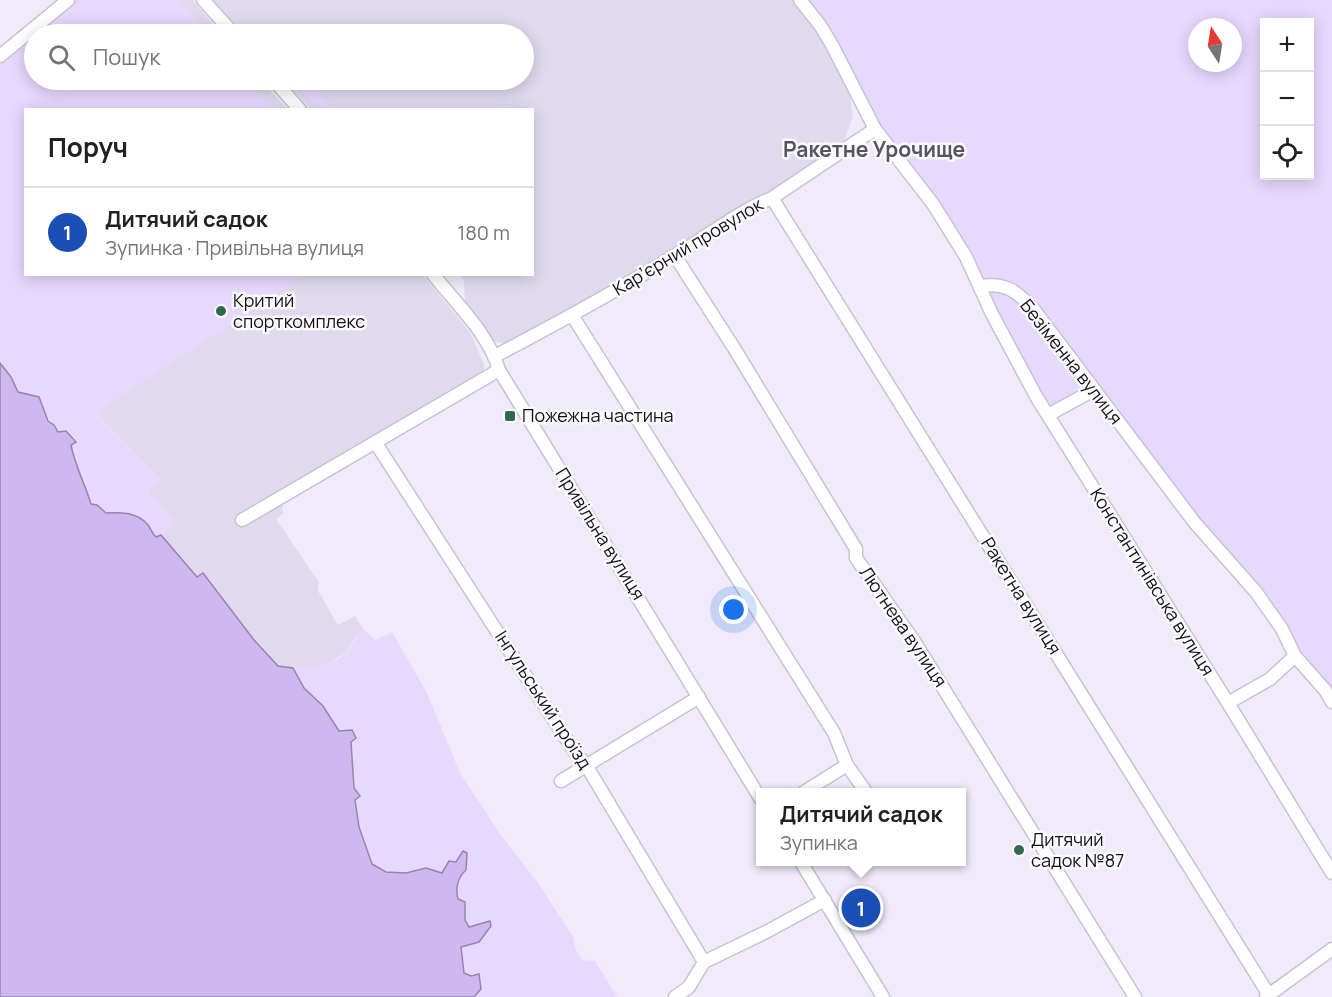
<!DOCTYPE html>
<html lang="uk">
<head>
<meta charset="utf-8">
<style>
	body { margin:0; font-family:Manrope,sans-serif; background:#f2f2f2; color:#202124 }
	.controls { position:absolute; right:18px; top:18px; display:grid; overflow:hidden; border-radius:0px; box-shadow:0 3px 15px #0003 }
	.controls button { width:54px; height:54px; display:grid; place-items:center; padding:0; border:0; border-bottom:2px solid #e0e0e0; background:#fff; color:#202124; font:30px sans-serif }
	.compass { position:absolute; left:1188px; top:18px; width:54px; height:54px; border-radius:50%; background:#fff; box-shadow:0 3px 15px #0003; rotate:348deg }
	.you { position:absolute; left:734px; top:610px; width:21px; height:21px; margin:-15px; border:4px solid #fff; border-radius:50%; background:#1a73e8; box-shadow:0 0 0 9px #1a73e833 }
	.badge { display:grid; place-items:center; width:39px; height:39px; border-radius:50%; background:#32684f; color:#fff; font-size:20px; font-weight:700 }
	.pin { position:absolute; translate:-50% -50%; border:3px solid #fff; box-shadow:0 2px 6px #0006 }
	.popup { position:absolute; left:756px; top:788px; width:210px; height:78px; box-sizing:border-box; display:grid; place-content:center; border-radius:0px; background:#fff; filter:drop-shadow(0 2px 4px #0005); font-size:20px; white-space:nowrap; color:#757577 }
	.popup b { font-size:22px; color:#202124 }
	.popup::after { content:''; position:absolute; left:50%; top:100%; margin-left:-12px; border:12px solid transparent; border-top-color:#fff }
	.list { margin:0; padding:0; list-style:none }
	h2 { display:flex; justify-content:space-between; align-items:center; height:78px; margin:0; padding:0 24px; font-size:26px }
	h2 small { font-size:20px; font-weight:400; color:#757577 }
	.list li { display:grid; grid-template-columns:39px 1fr auto; gap:18px; align-items:center; box-sizing:border-box; height:90px; padding:0 24px; border-top:2px solid #e0e0e0 }
	.list b { display:block; font-size:22px; white-space:nowrap }
	.list p { margin:0; font-size:20px; white-space:nowrap; color:#757577 }
	.list em { font-size:20px; font-style:normal; color:#757577 }
	.icon { flex:none; width:33px; height:33px; fill:none; stroke:currentColor; stroke-width:2; stroke-linecap:round; stroke-linejoin:round }
	.map { position:relative; flex:none; width:1332px; height:997px; overflow:hidden }
	.search { position:absolute; background:#fff; box-shadow:0 3px 15px #0003; left:24px; top:24px; width:510px; height:66px; display:flex; align-items:center; gap:15px; box-sizing:border-box; padding:0 21px; border-radius:33px; color:#757577; font-size:22px }
	.panel { position:absolute; background:#fff; box-shadow:0 3px 15px #0003; left:24px; top:108px; width:510px; height:168px; border-radius:0px }
	.map>svg:first-child { display:block }
	.built { fill:#e1daef }
	.green { fill:#e7d8fe; fill-rule:evenodd }
	.water { fill:#ceb8ef; stroke:#9686ae; stroke-width:1.5 }
	.lines { fill:none; stroke-linecap:round; stroke-linejoin:round }
	.minor-casing { stroke:#c8c2d1; stroke-width:15 }
	.minor { stroke:#fff; stroke-width:12 }
	.poi-dot { fill:#32684f; stroke:#fbfafd; stroke-width:2 }
	.labels { text-anchor:middle; stroke-width:5; stroke-linejoin:round; paint-order:stroke }
	.street-label { font-size:18px; fill:#121015; stroke:#fbfafd }
	.poi-label { font-size:18px; fill:#121015; stroke:#fbfafd; text-anchor:start }
	.quarter-label { font-size:21px; font-weight:bold; fill:#585360; stroke:#fbfafd }
</style>
</head>
<body>
<div class="map">
<svg width="1332" height="997" viewBox="0 0 1332 997">
	<rect width="100%" height="100%" fill="#f0eafa"/>
	<path class="built" d="M74,0H192L222,34H34V80H261L287,109L26,110V274L423,275L471,334L484,365V372L274,494L283,507L282,509L284,513L276,519L318,581V591L338,625L355,616L362,627L346,652L329,663L309,669L278,666L254,640L203,573L197,577L161,535L175,523L147,491L160,479L0,315V60Z
		M213,0H795L816,28L839,68L850,96L853,116L843,145L673,252L575,308L509,343H499L492,340L465,301L464,280L459,275L532,274V110L311,109L284,80H524V34H244Z"/>
	<path class="green" d="M81,0H179L208,34H39Z
		M805,0H1332V698L1025,297L982,282L878,127ZM1264,22H1310V176H1264ZM1197,27H1233V63H1197Z
		M34,38V80H247L273,109L26,110V274L305,275L95,413L160,479L147,491L175,523L157,538L124,512L106,513L97,505L91,504C86,483 76,467 71,445L76,442C54,430 47,421 39,397L18,392L11,377L0,363V66Z
		M293,80H308L334,109H319Z
		M988,289L1013,292L1087,389L1051,408L1045,404L987,296Z
		M362,627L375,640L392,632L427,693L460,773L500,834L538,883L573,937L575,948L582,960L595,961L617,997H474L481,989L478,975L471,976L464,973L461,946L470,945L490,921L470,927L465,920V903L458,899C455,886 462,866 463,851L456,862L442,873C436,871 429,868 423,869C399,871 397,878 372,864L359,827L355,800L360,796L354,788L351,742L356,737L352,730L339,731L323,706L304,688L293,668C312,669 333,666 346,652C353,645 357,635 362,627Z"/>
	<path class="water" d="M0,363L11,377L18,392L39,397L48,421L54,425L58,432L66,431L76,442L71,445C75,466 85,484 91,504L97,505L106,513C120,512 138,512 148,525C151,529 152,533 156,537L161,535L197,577L203,573L254,640L278,666L293,668L304,688L323,706L339,731L352,730L356,738L351,742L354,788L360,796L355,800L359,827L372,864L386,872L406,873L426,868L442,873L449,861L456,862L463,851L467,853L466,870C458,877 455,888 458,899L465,902V920L469,927L490,921L491,926L479,942L461,947L464,973L471,976L479,974L481,989L474,997H0Z"/>
	<g class="lines">
		<g class="minor-casing">
			<path id="minor" d="M203,0L234,34
				M800,0L820,25L832,45L875,129L933,204L966,257L992,314L1037,398L1228,703L1332,873
				M0,56L68,0
				M274,80L300,110
				M772,198L1269,995
				M675,256L734,348L856,549V558L914,641L1135,997
				M433,274C456,304 489,334 499,370L760,798
				M980,286C1007,282 1018,292 1035,311L1195,523L1256,592L1282,629L1295,656L1325,690L1332,702
				M572,315L834,733L847,765L804,792
				M495,356C556,324 616,291 674,256C707,237 737,212 772,198L875,129
				M1048,415L1094,390
				M375,442L576,754L586,765L704,962
				M242,520L499,370
				M1228,703L1270,679L1295,656
				M847,765L866,792
				M561,781L699,697
				M801,862L883,997
				M675,997L689,987L704,962L766,932L825,900
				M1266,997L1332,949"/>
		</g>
		<use href="#minor" class="minor"/>
	</g>
	<g class="poi-dot">
		<circle cx="221" cy="311" r="6"/>
		<rect x="504" y="410" width="12" height="12" rx="3"/>
		<circle cx="1019" cy="850" r="6"/>
	</g>
	<g class="labels">
		<g class="street-label">
			<text transform="translate(688 247) rotate(-31)" y="6">Карʼєрний провулок</text>
			<text transform="translate(1071 362) rotate(52)" y="6">Безіменна вулиця</text>
			<text transform="translate(600 534) rotate(58)" y="6">Привільна вулиця</text>
			<text transform="translate(1152 582) rotate(58)" y="6">Константинівська вулиця</text>
			<text transform="translate(1021 596) rotate(58)" y="6">Ракетна вулиця</text>
			<text transform="translate(903 627) rotate(56)" y="6">Лютнева вулиця</text>
			<text transform="translate(543 700) rotate(57)" y="6">Інгульський проїзд</text>
		</g>
		<g class="poi-label">
			<text x="233" y="307">Критий<tspan x="233" dy="21">спорткомплекс</tspan></text>
			<text x="522" y="422">Пожежна частина</text>
			<text x="1031" y="846">Дитячий<tspan x="1031" dy="21">садок №87</tspan></text>
		</g>
		<g class="quarter-label">
			<text x="874" y="157">Ракетне Урочище</text>
		</g>
	</g>
</svg>
<div class="controls">
<button>+</button>
<button>−</button>
<button><svg class="icon" aria-label="locate" viewBox="0 0 24 24"><circle cx="12" cy="12" r="6"/><path d="M12 2v4M12 18v4M2 12h4M18 12h4"/></svg></button>
</div>
<svg class="compass" viewBox="-18 -18 36 36"><path d="M0-13l5 13h-10z" fill="#e53935"/><path d="M0 13l5-13h-10z" fill="#757577"/></svg>
<div class="you"></div>
<div class="pin badge" style="left:861px;top:908px;background:#1a4fb4">1</div>
<div class="popup"><b>Дитячий садок</b>Зупинка</div>
<div class="search"><svg class="icon" aria-label="search" viewBox="0 0 24 24"><circle cx="10" cy="10" r="6"/><path d="M15 15l6 6"/></svg>Пошук</div>
<section class="panel">
<h2>Поруч<small></small></h2>
<ul class="list">
<li><span class="badge" style="background:#1a4fb4">1</span><div><b>Дитячий садок</b><p>Зупинка · Привільна вулиця</p></div><em>180 m</em></li>
</ul>
</section>
</div>
</body>
</html>
